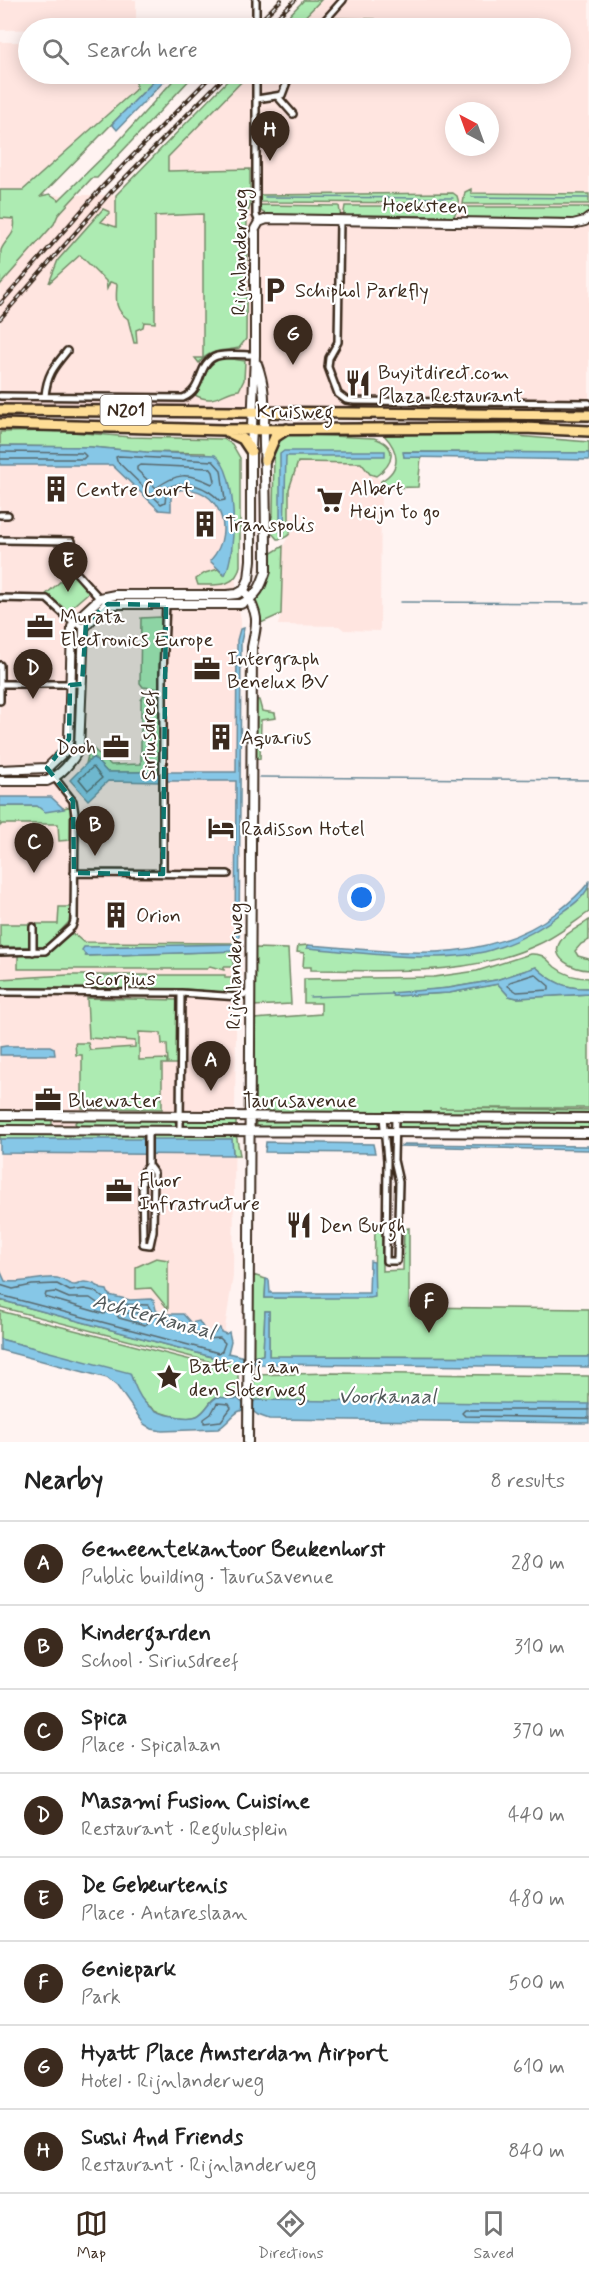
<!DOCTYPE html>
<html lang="en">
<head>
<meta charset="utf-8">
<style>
	body { margin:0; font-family:Mynerve,sans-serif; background:#f2f2f2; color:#222 }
	.compass { position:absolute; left:445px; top:102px; width:54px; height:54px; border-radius:50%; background:#fff; box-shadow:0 3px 15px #0003; rotate:319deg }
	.you { position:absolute; left:362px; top:898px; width:21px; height:21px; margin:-15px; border:4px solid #fff; border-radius:50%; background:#1a73e8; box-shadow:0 0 0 9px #1a73e833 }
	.badge { display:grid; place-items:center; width:39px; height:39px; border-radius:50%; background:#3b2a1e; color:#fff; font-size:20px; font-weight:700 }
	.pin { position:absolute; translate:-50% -50px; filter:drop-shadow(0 2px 3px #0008) }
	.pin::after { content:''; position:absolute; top:32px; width:21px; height:18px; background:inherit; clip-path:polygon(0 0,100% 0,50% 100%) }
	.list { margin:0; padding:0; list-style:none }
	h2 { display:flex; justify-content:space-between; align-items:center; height:78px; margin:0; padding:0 24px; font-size:26px }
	h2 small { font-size:20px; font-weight:400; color:#767676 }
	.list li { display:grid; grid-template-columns:39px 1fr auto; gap:18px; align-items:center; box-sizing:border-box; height:84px; padding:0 24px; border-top:2px solid #e0e0e0 }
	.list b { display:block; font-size:22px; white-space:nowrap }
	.list p { margin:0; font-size:20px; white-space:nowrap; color:#767676 }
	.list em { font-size:20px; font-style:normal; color:#767676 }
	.icon { flex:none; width:33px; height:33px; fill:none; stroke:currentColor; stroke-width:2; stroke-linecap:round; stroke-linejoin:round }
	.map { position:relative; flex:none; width:589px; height:1442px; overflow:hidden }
	.search { position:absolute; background:#fff; box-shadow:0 3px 15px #0003; left:18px; right:18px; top:18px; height:66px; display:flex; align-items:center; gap:15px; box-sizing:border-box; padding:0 21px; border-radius:33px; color:#767676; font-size:22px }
	.sheet { height:750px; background:#fff }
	nav { display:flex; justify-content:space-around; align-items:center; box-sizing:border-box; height:84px; border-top:2px solid #e0e0e0; background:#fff; font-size:16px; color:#767676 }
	nav a { display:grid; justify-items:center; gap:3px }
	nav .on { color:#3b2a1e }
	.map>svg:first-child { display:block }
	.built { fill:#ffe5e0; fill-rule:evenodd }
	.green { fill:#adebb2; stroke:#748a68; stroke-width:1.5 }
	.water { fill:#86c7e7; stroke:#688897; stroke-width:1.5 }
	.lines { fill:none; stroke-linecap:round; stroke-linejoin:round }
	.shore { stroke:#59696e; stroke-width:1.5 }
	.stream { stroke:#688897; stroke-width:1.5 }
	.street-casing { stroke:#3b2a1e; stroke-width:10 }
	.secondary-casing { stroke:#3b2a1e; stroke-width:12 }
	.highway-casing { stroke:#3b2a1e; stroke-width:14 }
	.street { stroke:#fff; stroke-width:5 }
	.secondary { stroke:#fff; stroke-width:8 }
	.highway { stroke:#fedd96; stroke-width:9 }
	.rail-casing { stroke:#3b2a1e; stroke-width:4 }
	.rail { stroke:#fff; stroke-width:1.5; stroke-dasharray:4.5; stroke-linecap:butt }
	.marked { fill:#0f766e; fill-opacity:0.2; stroke:#0f766e; stroke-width:4.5; stroke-dasharray:12 8; stroke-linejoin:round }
	.labels { text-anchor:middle; stroke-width:4.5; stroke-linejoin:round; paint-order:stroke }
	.shield { fill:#fff; stroke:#766a62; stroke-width:1.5 }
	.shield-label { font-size:18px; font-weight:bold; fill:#3b2a1e }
	.street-label { font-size:20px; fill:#3b2a1e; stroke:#fff }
	.poi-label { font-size:20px; fill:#3b2a1e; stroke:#fff; text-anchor:start }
	.water-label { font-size:21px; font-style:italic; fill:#52595a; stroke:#fff }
</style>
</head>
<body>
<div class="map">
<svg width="589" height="1442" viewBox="0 0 589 1442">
	<rect width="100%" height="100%" fill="#fff3f1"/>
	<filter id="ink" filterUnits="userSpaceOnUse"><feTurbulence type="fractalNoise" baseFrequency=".0167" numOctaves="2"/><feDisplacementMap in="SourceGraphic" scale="12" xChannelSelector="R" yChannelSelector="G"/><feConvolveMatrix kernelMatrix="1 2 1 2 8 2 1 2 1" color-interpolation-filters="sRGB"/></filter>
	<g filter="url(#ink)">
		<path class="built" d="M0,0H136V28L0,30Z
			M307,0H589V421L0,414V195H114L237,74H560V28H281ZM454,111H490V147H454Z
			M0,42H28V74H136V89L22,190H0Z
			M60,454L223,488L241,621L233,1276L223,1341L0,1280V456Z
			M298,462L361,463L370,474L376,476L381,481L380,631L344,630L339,626L278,625L281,614L283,546L293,528V521H289V489Z"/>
		<path class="green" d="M304,0H321L294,28H277Z
			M331,18L375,19V23L437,24V26L372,25L362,22L336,20L328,28H322Z
			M136,74H161L41,196L50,194L59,200L117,143L179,74H195L97,178H92L58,215L54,224L0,285C0,275 0,259 1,250C6,238 17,235 14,219L0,218V190H23L136,89Z
			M234,74H249L168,157V171L250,169V206L247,216L246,339L239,348C223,352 211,348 199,363L195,358H203V214L155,216V323L144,322L143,327L136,330L137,343H134L128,319C114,309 116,300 117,284L110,282L107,289L106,281L80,255L49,283L58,260L103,209L110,212L101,222L116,227V195Z
			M471,189V193L589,194V204H463L465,192Z
			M453,193L457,196L459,203L258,202L259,195Z
			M259,205L339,206L341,218H322L321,215H267L262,212Z
			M345,206H458V209L452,219H446L445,216L353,215L352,218H343Z
			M464,207H589V214L581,219H470L464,213Z
			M226,358L245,361L244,380L239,390C223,391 215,406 195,395C207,380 203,361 226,358Z
			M61,431L130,437L224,439L232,444L240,458V566C236,588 216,585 198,585L196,579L205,573L218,569L224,575L232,551L205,453L146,452L91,447L0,446V432Z
			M479,433L589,442V453L404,452V457H421L418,487L380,488L381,481C402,469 399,451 384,435Z
			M289,434L374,438C399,446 394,464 376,476L370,474L361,463L298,462L289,489V520L293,521C293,532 289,539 277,539L271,532V520L273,514L274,449L279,439Z
			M283,546L281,614L261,623L255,601L266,587L270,554Z
			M71,572L89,592L66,612L51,597L44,596Z
			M161,617V689L143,687L140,683L141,618Z
			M145,694L162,695L161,772H107L93,757L86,764L90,746L111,765L141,764V700Z
			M255,699L259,700L262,711L275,713L276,718L261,720L260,759L255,758Z
			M0,806H38C46,812 61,810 70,806V840L59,841L58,824H2L0,826Z
			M589,888V912C573,923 557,936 539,944C467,978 388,970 311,970V967H303L304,953L297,952L298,946L308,945L307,947C422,956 498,978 589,888Z
			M59,907H71L69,922L45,947H37L36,927H30V947H0V924H58Z
			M589,920V940L581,944L575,951L578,956L589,959V970C574,970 547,958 562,939C569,931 581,926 589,920Z
			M70,934L75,935L83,942L232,943L234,945L93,947L86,956L233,951V967H224V970L210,966L207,969H18V955L48,954Z
			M255,948L288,949L291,1004L254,1006Z
			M530,954C544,953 546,959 555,967C565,975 577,978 589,978V988C566,989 553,983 536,967L496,980L449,988L392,994L394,996L449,993L498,984L509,996L517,998L589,994V1108H439L589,1110V1115L268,1112C260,1111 256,1107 253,1099L254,1019L321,1014V1003H304V979L434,977L477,971Z
			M68,975H225V978H232L233,993L184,989L0,988V979Z
			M87,998L179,1000L178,1064H168L167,1044H162L161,1033L139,1032V1060L167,1059V1064H162V1109L82,1108V1055H76L75,1043H88L90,1050L135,1047V1041L89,1038Z
			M0,1118H52V1128H0Z
			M78,1118L173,1119L177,1125L175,1127L78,1128L75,1123Z
			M187,1119H236V1129L185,1128L183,1122Z
			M256,1120L380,1121L382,1124L379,1129L256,1128Z
			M399,1121L589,1122V1130L400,1129L397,1126Z
			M0,1133L138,1134L142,1135L143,1140L0,1139Z
			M155,1134H236L240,1155H233L232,1139L151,1141L152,1135Z
			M375,1223L382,1224V1271L403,1270L404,1229L409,1228V1307L589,1309V1357L269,1356V1311H265L263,1355L251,1357L253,1275L266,1279L265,1298L374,1297Z
			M156,1258L168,1260V1309L151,1288L136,1289V1267Z
			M0,1300L238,1364V1369L0,1307Z
			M0,1311L238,1372V1399L216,1397C208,1402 207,1411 197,1416C191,1419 185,1418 179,1417C155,1414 137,1403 132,1378L48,1352L0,1339Z
			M331,1373L589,1376V1405L256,1401L251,1405V1375Z"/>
		<path class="water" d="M336,20L363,22L372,25L523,28H328Z
			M161,74H171L117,130L112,124Z
			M0,446L91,447L146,452L215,455C238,472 237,551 225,575L210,561C241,527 212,477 171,492V511L159,510L112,465H0Z
			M284,451H385V456H286L284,532H280V454Z
			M403,452L589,453V460L404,457Z
			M244,628L241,642L239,951L86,956L82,950L84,947L235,944L236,781H166V772H236L237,640L240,629Z
			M93,757L107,772H161V782L108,781L88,800L70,780Z
			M0,797H51L64,809L45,812L37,806H0Z
			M589,882C589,894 573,905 563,912C541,929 518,942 491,950C441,965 360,952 307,948L308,945C394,951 481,968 556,913C568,904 580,894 589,882Z
			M536,967C553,983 566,989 589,988V994L517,998L509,996L498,984L449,993L393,996L391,993L449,988L496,980Z
			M6,1046H50L54,1048L55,1055H0V1047Z
			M0,1139H232L233,1155L0,1153Z
			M266,1142L373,1144L375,1153L265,1152Z
			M404,1144L589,1146V1150L401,1146Z
			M370,1261L374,1262L375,1297L370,1298H265L266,1279L269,1280L270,1293H369Z
			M0,1270L5,1281C19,1285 42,1276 57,1278C64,1279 68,1285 75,1285C78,1285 81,1282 84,1282C90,1282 98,1285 101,1289L107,1290L109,1295L130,1300L151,1299L154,1301L156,1310L162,1314H183L191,1323L199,1321L207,1334L215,1333L218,1328H220L221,1332L226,1334L229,1332L231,1341L228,1353L249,1358L263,1355L265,1311H269V1356L589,1357V1367L255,1364L251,1361L238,1364L0,1300Z
			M0,1339L130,1373C138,1397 146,1413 174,1416C181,1417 190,1419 197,1416C207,1411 208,1402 217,1397L238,1399L244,1404L250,1405L256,1400L589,1404V1423L269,1419L258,1415L250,1409C234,1408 231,1422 218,1429L162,1431L152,1429L144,1424L117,1386L107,1378L0,1350Z"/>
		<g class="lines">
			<path class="shore" d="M0,452L83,453L86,456L83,459H0
				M119,456L213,461L221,470L225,500L220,501C207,487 186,478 167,488L165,502L161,504L117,461L116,457Z
				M140,465L210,468L213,472L215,481L212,484C187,472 177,473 156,488L137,470V467Z
				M93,767L102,778L88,790L79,779Z
				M535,974L549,986V990L517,992L508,986L510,982Z
				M0,1285L13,1289L32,1285L57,1284L70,1291L84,1289L94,1291L107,1301L116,1304L148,1305C159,1327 164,1314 181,1322C185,1324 184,1326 188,1328C195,1332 198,1333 205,1339L220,1338L225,1343L222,1351L219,1353L0,1295
				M55,1292L69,1298H90L106,1309L107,1312L104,1314L45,1297L46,1293Z
				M120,1313H142L148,1323L145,1325L119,1318L117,1315Z
				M217,1403L229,1404L231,1408L221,1421L204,1423V1419L211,1414Z
				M589,1410H465L462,1413L465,1416L589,1418"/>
			<path class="stream" d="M265,197L453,198
				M472,197L589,198
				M401,602L589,603
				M260,777L589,780
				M310,997L392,994"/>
			<g class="street-casing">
				<path id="street" d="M256,28V0
					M318,28L343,0
					M256,74V215L259,222
					M278,97L293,114
					M257,99L282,95L290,74
					M340,221L338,342L329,358L328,367L338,394L346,400L354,401L589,403
					M0,396L183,398C205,389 196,363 217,356C229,353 243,355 255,355
					M45,396C47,375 53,368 67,351
					M0,515H8
					M0,540L72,541L73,569L100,599
					M0,598L47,599L68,618L84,628
					M0,665V701
					M1,684H82
					M74,873L228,874
					M163,874V673L166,603
					M33,927V952
					M0,952L45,951L72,927L74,921L75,814L73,801L47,768
					M0,992L181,993L239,997L251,991
					M383,1117L387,1160L386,1261H397L399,1182L394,1160L395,1118
					M148,1131V1165L154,1173L153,1231L150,1245L143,1244L142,1174L148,1165
					M180,1131L181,993"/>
			</g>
			<g class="secondary-casing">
				<path id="secondary" d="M244,590C259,615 258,620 252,647L248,1442
					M244,590L249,579L251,560V451L255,355V229L259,222L267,219L573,224L585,221L589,218
					M0,770L47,768L66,750L69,739L72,627L74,622L100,598L115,595H227L237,594L244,590
					M0,781H47C60,776 72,762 79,749L84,628L105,605L108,604H241C257,596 261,587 266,571C266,529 266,487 264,446C263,414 268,394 257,364
					M0,1115L589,1118
					M0,1130L589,1133"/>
			</g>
			<g class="highway-casing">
				<path id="highway" d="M0,410L589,415
					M0,424L224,430L524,428L589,431
					M224,430L243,439L251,451
					M265,460L275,437L287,429"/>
			</g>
			<use href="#street" class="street"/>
			<use href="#secondary" class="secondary"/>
			<use href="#highway" class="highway"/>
			<g class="rail-casing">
				<path id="rail" d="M253,28L281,0
					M266,28L295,0
					M0,304L103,186L213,74
					M0,319L110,193L227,74"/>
			</g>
			<use href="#rail" class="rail"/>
		</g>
	</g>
	<path class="marked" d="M108,604L166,605L163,874L74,873L73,801L47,768L69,739L70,685L82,684L86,623Z"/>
	<defs>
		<g id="parking-bare" transform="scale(2.07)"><path d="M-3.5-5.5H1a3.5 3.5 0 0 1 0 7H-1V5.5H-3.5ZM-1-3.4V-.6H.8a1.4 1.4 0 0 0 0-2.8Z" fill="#3b2a1e" stroke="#fff" stroke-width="2.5" paint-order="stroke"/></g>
		<g id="restaurant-bare" transform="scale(2.07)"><path d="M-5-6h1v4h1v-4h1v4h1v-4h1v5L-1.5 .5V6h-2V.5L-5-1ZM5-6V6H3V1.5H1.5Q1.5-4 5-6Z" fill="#3b2a1e" stroke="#fff" stroke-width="2.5" paint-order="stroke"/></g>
		<g id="building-bare" transform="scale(2.07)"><path d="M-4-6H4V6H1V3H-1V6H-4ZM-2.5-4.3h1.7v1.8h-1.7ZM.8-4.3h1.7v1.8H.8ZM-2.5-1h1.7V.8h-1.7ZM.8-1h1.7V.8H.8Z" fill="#3b2a1e" stroke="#fff" stroke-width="2.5" paint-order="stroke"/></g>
		<g id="supermarket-bare" transform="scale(2.07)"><path d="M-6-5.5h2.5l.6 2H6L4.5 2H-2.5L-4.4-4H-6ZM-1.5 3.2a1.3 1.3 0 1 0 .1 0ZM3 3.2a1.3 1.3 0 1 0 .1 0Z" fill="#3b2a1e" stroke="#fff" stroke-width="2.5" paint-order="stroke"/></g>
		<g id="office-bare" transform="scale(2.07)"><path d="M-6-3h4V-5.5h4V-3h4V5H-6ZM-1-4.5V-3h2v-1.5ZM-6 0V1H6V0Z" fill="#3b2a1e" stroke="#fff" stroke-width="2.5" paint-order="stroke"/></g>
		<g id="hotel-bare" transform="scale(2.07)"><path d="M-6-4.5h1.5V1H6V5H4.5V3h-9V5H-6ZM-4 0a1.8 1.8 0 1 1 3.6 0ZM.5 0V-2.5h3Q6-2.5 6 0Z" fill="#3b2a1e" stroke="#fff" stroke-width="2.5" paint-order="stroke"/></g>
		<g id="sight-bare" transform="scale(2.07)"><path d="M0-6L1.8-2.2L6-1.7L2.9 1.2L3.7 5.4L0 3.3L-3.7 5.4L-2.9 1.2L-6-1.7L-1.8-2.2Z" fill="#3b2a1e" stroke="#fff" stroke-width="2.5" paint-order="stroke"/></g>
	</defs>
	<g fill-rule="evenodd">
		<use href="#parking-bare" x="275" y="290"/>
		<use href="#restaurant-bare" x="358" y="383"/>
		<use href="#building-bare" x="56" y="489"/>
		<use href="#supermarket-bare" x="330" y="500"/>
		<use href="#building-bare" x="205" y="524"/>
		<use href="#office-bare" x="40" y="627"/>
		<use href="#office-bare" x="207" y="669"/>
		<use href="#building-bare" x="221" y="737"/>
		<use href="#office-bare" x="116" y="747"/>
		<use href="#hotel-bare" x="221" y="828"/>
		<use href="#building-bare" x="116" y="915"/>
		<use href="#office-bare" x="48" y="1100"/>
		<use href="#office-bare" x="119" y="1191"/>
		<use href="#restaurant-bare" x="299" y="1225"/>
		<use href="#sight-bare" x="169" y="1377"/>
	</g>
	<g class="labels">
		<rect class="shield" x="100.5" y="395" width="51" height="30" rx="4.5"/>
		<g class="shield-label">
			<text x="126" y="416">N201</text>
		</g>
		<g class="street-label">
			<text transform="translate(425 205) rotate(1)" y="7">Hoeksteen</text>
			<text transform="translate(239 252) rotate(-89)" y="7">Rijnlanderweg</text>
			<text transform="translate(295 411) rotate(1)" y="7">Kruisweg</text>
			<text transform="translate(148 735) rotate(-90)" y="7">Siriusdreef</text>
			<text transform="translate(234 966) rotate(-89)" y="7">Rijnlanderweg</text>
			<text x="120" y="985">Scorpius</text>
			<text x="300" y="1107">Taurusavenue</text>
		</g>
		<g class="poi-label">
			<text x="295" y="297">Schiphol Parkfly</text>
			<text x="378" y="379">Buyitdirect.com<tspan x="378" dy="23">Plaza Restaurant</tspan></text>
			<text x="350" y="495">Albert<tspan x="350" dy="23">Heijn to go</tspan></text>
			<text x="76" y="496">Centre Court</text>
			<text x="225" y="531">Transpolis</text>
			<text x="60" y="623">Murata<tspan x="60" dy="23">Electronics Europe</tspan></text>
			<text x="227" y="665">Intergraph<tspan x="227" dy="23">Benelux BV</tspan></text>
			<text x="241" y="744">Aquarius</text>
			<text x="96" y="754" text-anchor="end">Dooh</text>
			<text x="241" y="835">Radisson Hotel</text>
			<text x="136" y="922">Orion</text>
			<text x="68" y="1107">Bluewater</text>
			<text x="139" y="1187">Fluor<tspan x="139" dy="23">Infrastructure</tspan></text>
			<text x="319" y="1232">Den Burgh</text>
			<text x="189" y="1373">Batterij aan<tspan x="189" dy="23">den Sloterweg</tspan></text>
		</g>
		<g class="water-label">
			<text transform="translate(154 1316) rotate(15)" y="7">Achterkanaal</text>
			<text x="387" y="1403">Voorkanaal</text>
		</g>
	</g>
</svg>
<svg class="compass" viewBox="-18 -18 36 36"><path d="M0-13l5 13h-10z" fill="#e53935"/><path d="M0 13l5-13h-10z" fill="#767676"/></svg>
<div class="you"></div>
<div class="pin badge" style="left:211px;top:1091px">A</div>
<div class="pin badge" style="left:95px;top:856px">B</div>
<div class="pin badge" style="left:34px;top:873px">C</div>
<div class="pin badge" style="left:33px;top:699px">D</div>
<div class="pin badge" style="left:68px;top:592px">E</div>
<div class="pin badge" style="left:429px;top:1333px">F</div>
<div class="pin badge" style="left:293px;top:365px">G</div>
<div class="pin badge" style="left:270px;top:161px">H</div>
<div class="search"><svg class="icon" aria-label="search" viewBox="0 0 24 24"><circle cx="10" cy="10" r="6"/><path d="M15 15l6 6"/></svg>Search here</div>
</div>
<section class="sheet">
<h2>Nearby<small>8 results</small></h2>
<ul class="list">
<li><span class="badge">A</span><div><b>Gemeentekantoor Beukenhorst</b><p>Public building · Taurusavenue</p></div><em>280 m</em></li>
<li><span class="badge">B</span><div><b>Kindergarden</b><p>School · Siriusdreef</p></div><em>310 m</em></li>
<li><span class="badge">C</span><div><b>Spica</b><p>Place · Spicalaan</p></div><em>370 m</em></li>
<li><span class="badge">D</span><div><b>Masami Fusion Cuisine</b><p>Restaurant · Regulusplein</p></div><em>440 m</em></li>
<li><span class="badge">E</span><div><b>De Gebeurtenis</b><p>Place · Antareslaan</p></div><em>480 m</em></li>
<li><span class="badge">F</span><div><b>Geniepark</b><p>Park</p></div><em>500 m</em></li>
<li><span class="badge">G</span><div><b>Hyatt Place Amsterdam Airport</b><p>Hotel · Rijnlanderweg</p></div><em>610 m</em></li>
<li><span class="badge">H</span><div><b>Sushi And Friends</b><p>Restaurant · Rijnlanderweg</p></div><em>840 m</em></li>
</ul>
</section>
<nav>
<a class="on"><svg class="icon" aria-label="map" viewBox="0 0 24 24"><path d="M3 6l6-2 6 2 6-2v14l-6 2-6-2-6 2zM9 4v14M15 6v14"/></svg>Map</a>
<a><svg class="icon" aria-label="directions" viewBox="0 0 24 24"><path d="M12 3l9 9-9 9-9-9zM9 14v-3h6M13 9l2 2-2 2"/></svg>Directions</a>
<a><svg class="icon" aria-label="saved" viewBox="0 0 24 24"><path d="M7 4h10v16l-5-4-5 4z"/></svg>Saved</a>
</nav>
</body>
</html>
